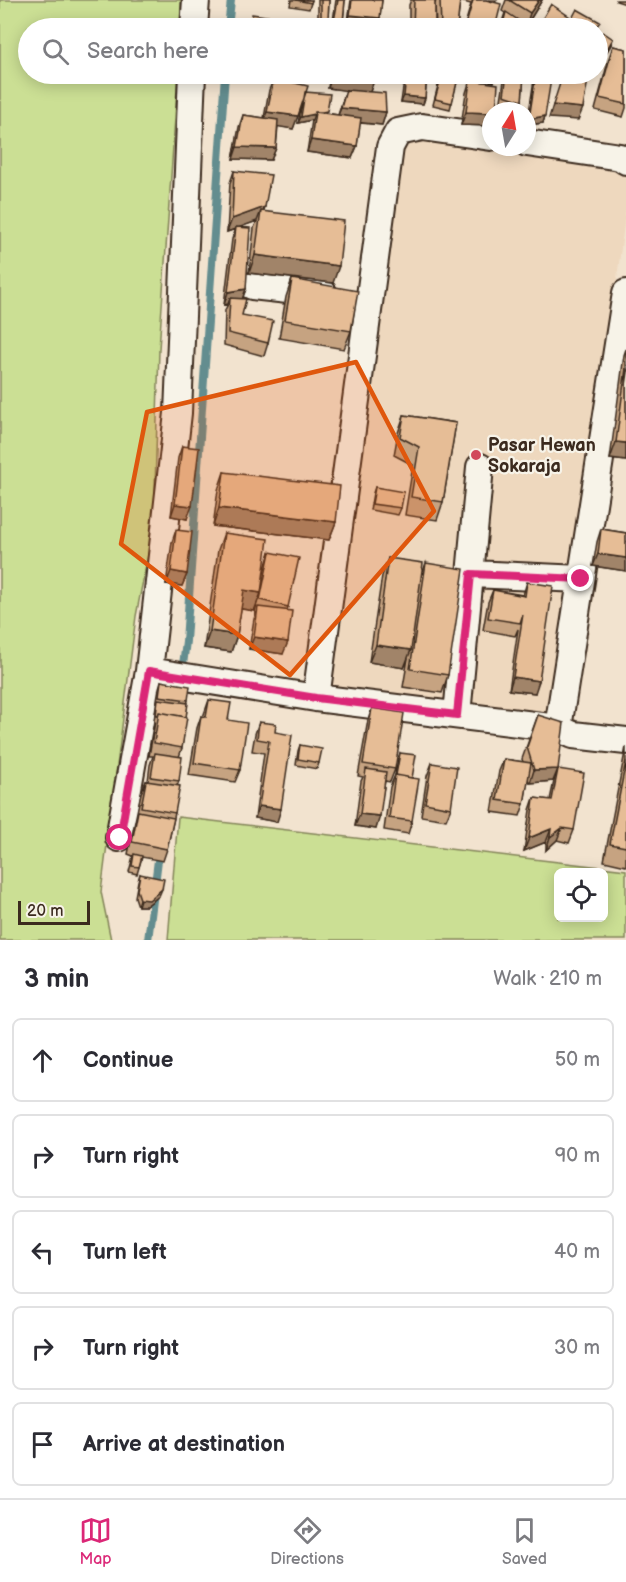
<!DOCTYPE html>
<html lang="en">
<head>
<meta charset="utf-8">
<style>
	body { margin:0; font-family:"Balsamiq Sans",sans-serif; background:#f7f7f7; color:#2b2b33 }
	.controls { position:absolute; right:18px; bottom:18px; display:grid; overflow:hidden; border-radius:9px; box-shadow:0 3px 15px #0003 }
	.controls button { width:54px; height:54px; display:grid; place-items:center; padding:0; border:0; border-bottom:2px solid #e1e1e2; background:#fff; color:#2b2b33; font:30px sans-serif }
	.compass { position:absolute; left:482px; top:102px; width:54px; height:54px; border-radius:50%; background:#fff; box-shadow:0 3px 15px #0003; rotate:11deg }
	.scale { position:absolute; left:18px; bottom:15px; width:72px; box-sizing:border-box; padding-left:6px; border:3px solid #3b2a1e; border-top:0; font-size:16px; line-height:21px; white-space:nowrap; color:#3b2a1e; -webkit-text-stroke:4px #f7f3e8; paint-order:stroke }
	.stop { position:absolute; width:18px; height:18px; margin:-14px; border:4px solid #db2777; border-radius:50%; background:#fff }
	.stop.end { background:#db2777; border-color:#fff; box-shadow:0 2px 6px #0008 }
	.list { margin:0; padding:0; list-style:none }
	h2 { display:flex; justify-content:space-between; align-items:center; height:78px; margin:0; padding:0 24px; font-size:26px }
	h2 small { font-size:20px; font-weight:400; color:#7c7c81 }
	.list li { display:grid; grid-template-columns:39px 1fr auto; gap:18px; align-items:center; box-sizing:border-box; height:84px; margin:0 12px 12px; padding:0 12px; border:2px solid #e1e1e2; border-radius:9px }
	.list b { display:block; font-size:22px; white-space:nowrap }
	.list em { font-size:20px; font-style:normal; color:#7c7c81 }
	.icon { flex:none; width:33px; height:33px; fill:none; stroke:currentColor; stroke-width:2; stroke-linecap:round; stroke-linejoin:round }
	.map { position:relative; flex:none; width:626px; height:940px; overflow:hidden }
	.search { position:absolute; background:#fff; box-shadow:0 3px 15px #0003; left:18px; right:18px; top:18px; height:66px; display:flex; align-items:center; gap:15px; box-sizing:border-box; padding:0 21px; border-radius:33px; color:#7c7c81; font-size:22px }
	.sheet { height:558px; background:#fff }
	nav { display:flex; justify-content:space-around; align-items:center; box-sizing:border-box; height:84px; border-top:2px solid #e1e1e2; background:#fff; font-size:16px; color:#7c7c81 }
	nav a { display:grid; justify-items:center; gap:3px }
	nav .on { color:#db2777 }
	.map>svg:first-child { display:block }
	.built { fill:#eed8be }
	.green { fill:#cbdf94; stroke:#838459; stroke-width:1.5; fill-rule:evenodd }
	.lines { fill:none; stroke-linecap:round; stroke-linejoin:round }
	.stream { stroke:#648d8f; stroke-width:8 }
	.minor-casing { stroke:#3b2a1e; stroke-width:30 }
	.minor { stroke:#f7f3e8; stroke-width:26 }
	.wall { fill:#c6a381; stroke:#3b2a1e; stroke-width:1.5 }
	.shaded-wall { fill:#a18469; stroke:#3b2a1e; stroke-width:1.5 }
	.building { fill:#e6bd96; stroke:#3b2a1e; stroke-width:1.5 }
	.route { stroke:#db2777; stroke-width:8 }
	.marked { fill:#df570d; fill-opacity:0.2; stroke:#df570d; stroke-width:4.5; stroke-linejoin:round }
	.poi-dot { fill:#d1495b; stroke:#f7f3e8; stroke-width:2 }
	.labels { text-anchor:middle; stroke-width:4.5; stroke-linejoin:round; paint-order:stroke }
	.poi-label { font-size:18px; font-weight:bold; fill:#3b2a1e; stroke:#f7f3e8; text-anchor:start }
</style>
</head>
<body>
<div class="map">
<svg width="626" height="940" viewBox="0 0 626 940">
	<rect width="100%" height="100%" fill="#f2e3cf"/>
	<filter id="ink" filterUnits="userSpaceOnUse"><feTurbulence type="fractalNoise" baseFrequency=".0167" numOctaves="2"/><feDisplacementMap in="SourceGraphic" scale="12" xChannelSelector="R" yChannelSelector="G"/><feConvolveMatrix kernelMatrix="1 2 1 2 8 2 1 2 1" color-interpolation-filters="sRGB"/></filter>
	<g filter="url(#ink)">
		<path class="built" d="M403,136L626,173V210L558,728L322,700Z"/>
		<path class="green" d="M0,0H181V28H28V74H178L159,349L154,524L136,616L101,892L111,940H0Z
			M178,817L626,870V940H168ZM558,873H604V918H558Z"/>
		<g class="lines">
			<path class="stream" d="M228,28L231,0
				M182,673L186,641L225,74
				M148,940L159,852"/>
			<g class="minor-casing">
				<path id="minor" d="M194,28L196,0
					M527,143L620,157L626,161
					M252,286L324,294
					M471,574L581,579
					M149,671L316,698L558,728L573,735L626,741
					M316,698L390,147L398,132L422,127L491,137
					M457,715L480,467
					M558,728L626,293
					M119,838L149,671L178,413L192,74"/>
			</g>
			<use href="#minor" class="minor"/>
		</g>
		<path class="wall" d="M291,0H312L309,9L290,6Z
			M318,0H329L328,19L326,24L327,28H304L307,23L318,24Z
			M336,0H345L343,22L362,28H332Z
			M351,0H382L379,21L405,28H374L376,25L348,21Z
			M411,0H435V4L436,0H486L491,1L489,0H497L495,2V28H464L471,4L460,1L457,28H436L435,5V28H409V5Z
			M506,0H542L526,26L530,28H500L505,13L502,11Z
			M616,0H626V4L616,1Z
			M613,46L626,49V108L623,117L595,110L609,58Z
			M330,74H375L370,92L386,112L382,125L360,123L357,146L352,158L307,152L312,120L298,123L302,103L293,129L278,126L276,148L271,160L233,159L239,127L243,115L264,118L269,90L274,78L306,92L326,113L338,115L346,90L328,88Z
			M405,74H427L425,98L423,104L401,102Z
			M441,74H497L494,82L459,74L450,109L433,105Z
			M505,74H524L522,101L518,111H510L500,107Z
			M536,74L545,116L543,123L527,125L534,80Z
			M470,80L491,111V126L461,125L466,93Z
			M234,171L264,211L333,283L249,273L254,228L257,221L239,227L246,289L242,299V315L268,343L264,356L224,345L225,310L228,304L224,305L232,239L236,229L227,232L230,183Z
			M292,279L351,331L344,349L279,338L286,297Z
			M626,349V461L610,459L624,355Z
			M404,415L456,423L443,502L437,520L405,515L413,465L394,455L398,433Z
			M182,446L187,519L171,516L178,458Z
			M224,472L336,522L329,540L213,526L218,490Z
			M375,487L401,508L398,515L370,510L373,493Z
			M601,529L626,533V571L593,566L597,542Z
			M176,530L187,574L182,586L166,584L172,542Z
			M224,533L263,577L266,565L270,552L288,607L287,610L283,654L249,649L254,619L256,613H255L257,602L254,611L241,609L237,635L231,652L204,648L218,550Z
			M388,558L422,574L426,563L448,675L442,693L403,687L408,658L404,668L369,662L382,576Z
			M527,582L535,693L509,690L518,629L515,636L483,630L488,602L493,590L523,595Z
			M161,681L188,700L182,748L179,757V781L177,786L175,813L167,849L163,861L142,857L137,874L129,872L133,856L128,854L141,793L146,781H148L150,765L153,756H149L155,722L154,721L156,705L159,688Z
			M209,700L228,720L240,770L235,782L189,775L197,728L201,716L203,717Z
			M372,708L395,769L390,782L385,781L376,829L355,826L361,781L363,777L358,776L368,720Z
			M538,715L553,781L530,783L528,779L524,804L520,816L492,812L499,771L504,759L523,762L522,759Z
			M259,722L275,732L277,822L255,818L264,753L252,751L255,734Z
			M300,745L319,763L317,769L296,765L298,751Z
			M626,747V866L604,861Z
			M400,753L412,778V821L408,834L384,830L390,787L395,775L398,759Z
			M432,763L451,808L446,820L421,816L427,776Z
			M558,769L574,830L569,843L557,840L546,850V842L524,851L530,810L534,798L550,800L554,781Z
			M140,874L159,896L146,906H138L135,897L138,881Z"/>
		<path class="shaded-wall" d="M539,0H542L526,26L530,13Z
			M350,15L380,18L377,25L348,21Z
			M334,21L343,22L341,28H332Z
			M613,39L611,45L597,68L599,63Z
			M539,74H557L556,76Z
			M332,75L374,81L369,94L328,88Z
			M404,96L425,98L423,104L401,102Z
			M553,105L583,108L578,120L549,118Z
			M341,108L386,112L382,125L336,120Z
			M267,112L298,116L293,129L262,124Z
			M466,112L491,113V126L461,125Z
			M314,114L312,120L298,123L301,117Z
			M545,116L543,123L527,125L529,119Z
			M311,140L357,146L352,158L307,152Z
			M237,147L276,148L271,160L233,159Z
			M265,207L261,220V211L257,221L227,232L232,219Z
			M255,255L339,266L333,283L249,273Z
			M246,289L241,302L230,298L228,304L224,305L228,292Z
			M616,442L626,443V461L610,459Z
			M175,504L192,506L187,519L171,516Z
			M219,508L336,522L329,540L213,526Z
			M598,554L626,558V571L593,566Z
			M171,571L187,574L182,586L166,584Z
			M244,590L261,593L254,611L237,608Z
			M210,631L237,635L231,652L204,648Z
			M254,637L288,642L283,654L249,649Z
			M376,645L411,650L404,668L369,662Z
			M513,677L539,681L535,693L509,690Z
			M558,769L553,781L530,783L534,770Z
			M259,806L281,809L277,822L255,818Z
			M360,814L380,816L376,829L355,826Z
			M562,828L557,840L546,850L550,837Z
			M551,829L546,842L524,851L529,838Z
			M162,889L159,896L146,906H138L140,899Z"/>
		<path class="building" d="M296,0H312L311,3Z
			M321,0H329L328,19L321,18Z
			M338,0H345L343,22L334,21Z
			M352,0H382L380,18L350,15Z
			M414,0H435V28H413Z
			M440,0H460L457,28H441Z
			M473,0H486L501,4L495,28H465Z
			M509,0H539L530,13Z
			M551,4L570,17L562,28H537Z
			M577,9L600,22L595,28H567Z
			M506,12L530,28H502Z
			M252,14L272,17L270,28H250Z
			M377,20L405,28H375Z
			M343,22L363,25L362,28H342Z
			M307,23L327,25V28H306Z
			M603,32L613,39L599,63L597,62V40Z
			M613,46L626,49V104L599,98Z
			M332,74H375L374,81L332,75Z
			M406,74H427L425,98L404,96Z
			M442,74H459L452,103L435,99Z
			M507,74H524L522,101L504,95Z
			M536,74L551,79L545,116L529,119Z
			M563,74H589L583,108L553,105Z
			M274,78L308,86L298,116L267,112Z
			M470,80L498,84L496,111H491V113L466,112Z
			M346,90L385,93L386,112L341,108Z
			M305,92L330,94L327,111L322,112H315V114L301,117Z
			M315,112L361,118L357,146L311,140Z
			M243,115L278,120L276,148L237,147Z
			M234,171L271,175L265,207L232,219Z
			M261,211L344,221L339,266L255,255Z
			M236,227L250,228L246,289L228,292Z
			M292,279L358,291L351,331L285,320Z
			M230,298L246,299L242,315L273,321L268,343L228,333Z
			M626,368V443L616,442Z
			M404,415L456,423L443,502L411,497L419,447L400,437Z
			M182,446L199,448L192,506L175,504Z
			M224,472L340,486L336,522L219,508Z
			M375,487L404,492L401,508L372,504Z
			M601,529L626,533V558L598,554Z
			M176,530L192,532L187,574L171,571Z
			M224,533L268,539L261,593L244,590L237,635L210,631Z
			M270,552L299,558L288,607L260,600Z
			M388,558L423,563L411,650L376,645Z
			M426,563L464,569L448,675L410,669Z
			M527,582L553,586L539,681L513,677L523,614L520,623L488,618L493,590L525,596Z
			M258,607L292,611L288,642L254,637Z
			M161,681L190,686L188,700L159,696Z
			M158,699L188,703L186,717L159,712L158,715H156Z
			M209,700L231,703L228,720L247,723L240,770L194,763L201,716L206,717Z
			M372,708L404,713L395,769L363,764Z
			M159,712L187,717L182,748L154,743Z
			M538,715L564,723L558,769L534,770L527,747Z
			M259,722L276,724L275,732L292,735L281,809L259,806L269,741L257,739Z
			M300,745L322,749L319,763L298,759Z
			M155,753L182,757L179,781L151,777Z
			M400,753L416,755L412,778L396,775Z
			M504,759L531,763L524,804L497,800Z
			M626,761V847L610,844Z
			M432,763L457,767L451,808L425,803Z
			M366,769L386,772L380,816L360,814Z
			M558,769L584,773L574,830L562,828L550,837L551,829L529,838L534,798L552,800Z
			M395,775L419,779L412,821L389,818Z
			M146,781L180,786L175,813L141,807Z
			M138,811L174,818L167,849L132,842Z
			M134,854L142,856L139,867L132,866Z
			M140,874L164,879L162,889L149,900L140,899L137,890Z"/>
	</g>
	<g class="lines" filter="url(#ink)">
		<path class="route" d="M120,838L149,671L316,698L457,715L471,574L581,579"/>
	</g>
	<path class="marked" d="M356,362L434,511L290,675L121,544L147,412Z"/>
	<circle class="poi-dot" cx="476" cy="455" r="6"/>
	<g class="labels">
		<g class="poi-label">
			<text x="488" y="451">Pasar Hewan<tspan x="488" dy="21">Sokaraja</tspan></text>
		</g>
	</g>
</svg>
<div class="controls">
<button><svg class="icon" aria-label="locate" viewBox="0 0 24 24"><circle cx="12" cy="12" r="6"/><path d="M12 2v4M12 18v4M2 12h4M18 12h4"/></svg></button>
</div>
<svg class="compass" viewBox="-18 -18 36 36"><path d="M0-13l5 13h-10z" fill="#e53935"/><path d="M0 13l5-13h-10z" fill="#7c7c81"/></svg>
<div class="scale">20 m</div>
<div class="stop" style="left:120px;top:838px"></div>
<div class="stop end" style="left:581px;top:579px"></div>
<div class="search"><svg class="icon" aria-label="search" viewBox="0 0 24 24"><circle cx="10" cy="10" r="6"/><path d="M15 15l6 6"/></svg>Search here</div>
</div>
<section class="sheet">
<h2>3 min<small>Walk · 210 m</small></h2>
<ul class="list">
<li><svg class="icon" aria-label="ahead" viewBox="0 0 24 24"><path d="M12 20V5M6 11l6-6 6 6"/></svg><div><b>Continue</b></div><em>50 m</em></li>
<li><svg class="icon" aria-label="right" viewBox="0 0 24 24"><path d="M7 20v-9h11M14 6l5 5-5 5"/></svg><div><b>Turn right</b></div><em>90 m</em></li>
<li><svg class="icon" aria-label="left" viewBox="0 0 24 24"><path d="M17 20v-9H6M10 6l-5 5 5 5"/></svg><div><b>Turn left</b></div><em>40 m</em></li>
<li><svg class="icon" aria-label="right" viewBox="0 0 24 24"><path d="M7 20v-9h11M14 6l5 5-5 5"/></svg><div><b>Turn right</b></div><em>30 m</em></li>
<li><svg class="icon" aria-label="arrive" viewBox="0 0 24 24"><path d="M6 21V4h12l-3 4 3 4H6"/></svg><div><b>Arrive at destination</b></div></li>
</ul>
</section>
<nav>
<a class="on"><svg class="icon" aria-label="map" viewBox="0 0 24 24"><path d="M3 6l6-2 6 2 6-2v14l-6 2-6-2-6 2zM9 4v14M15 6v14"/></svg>Map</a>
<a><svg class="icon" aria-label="directions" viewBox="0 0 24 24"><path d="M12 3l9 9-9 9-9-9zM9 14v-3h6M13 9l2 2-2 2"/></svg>Directions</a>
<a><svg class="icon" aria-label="saved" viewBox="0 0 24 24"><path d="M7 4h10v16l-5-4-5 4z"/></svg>Saved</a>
</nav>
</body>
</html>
